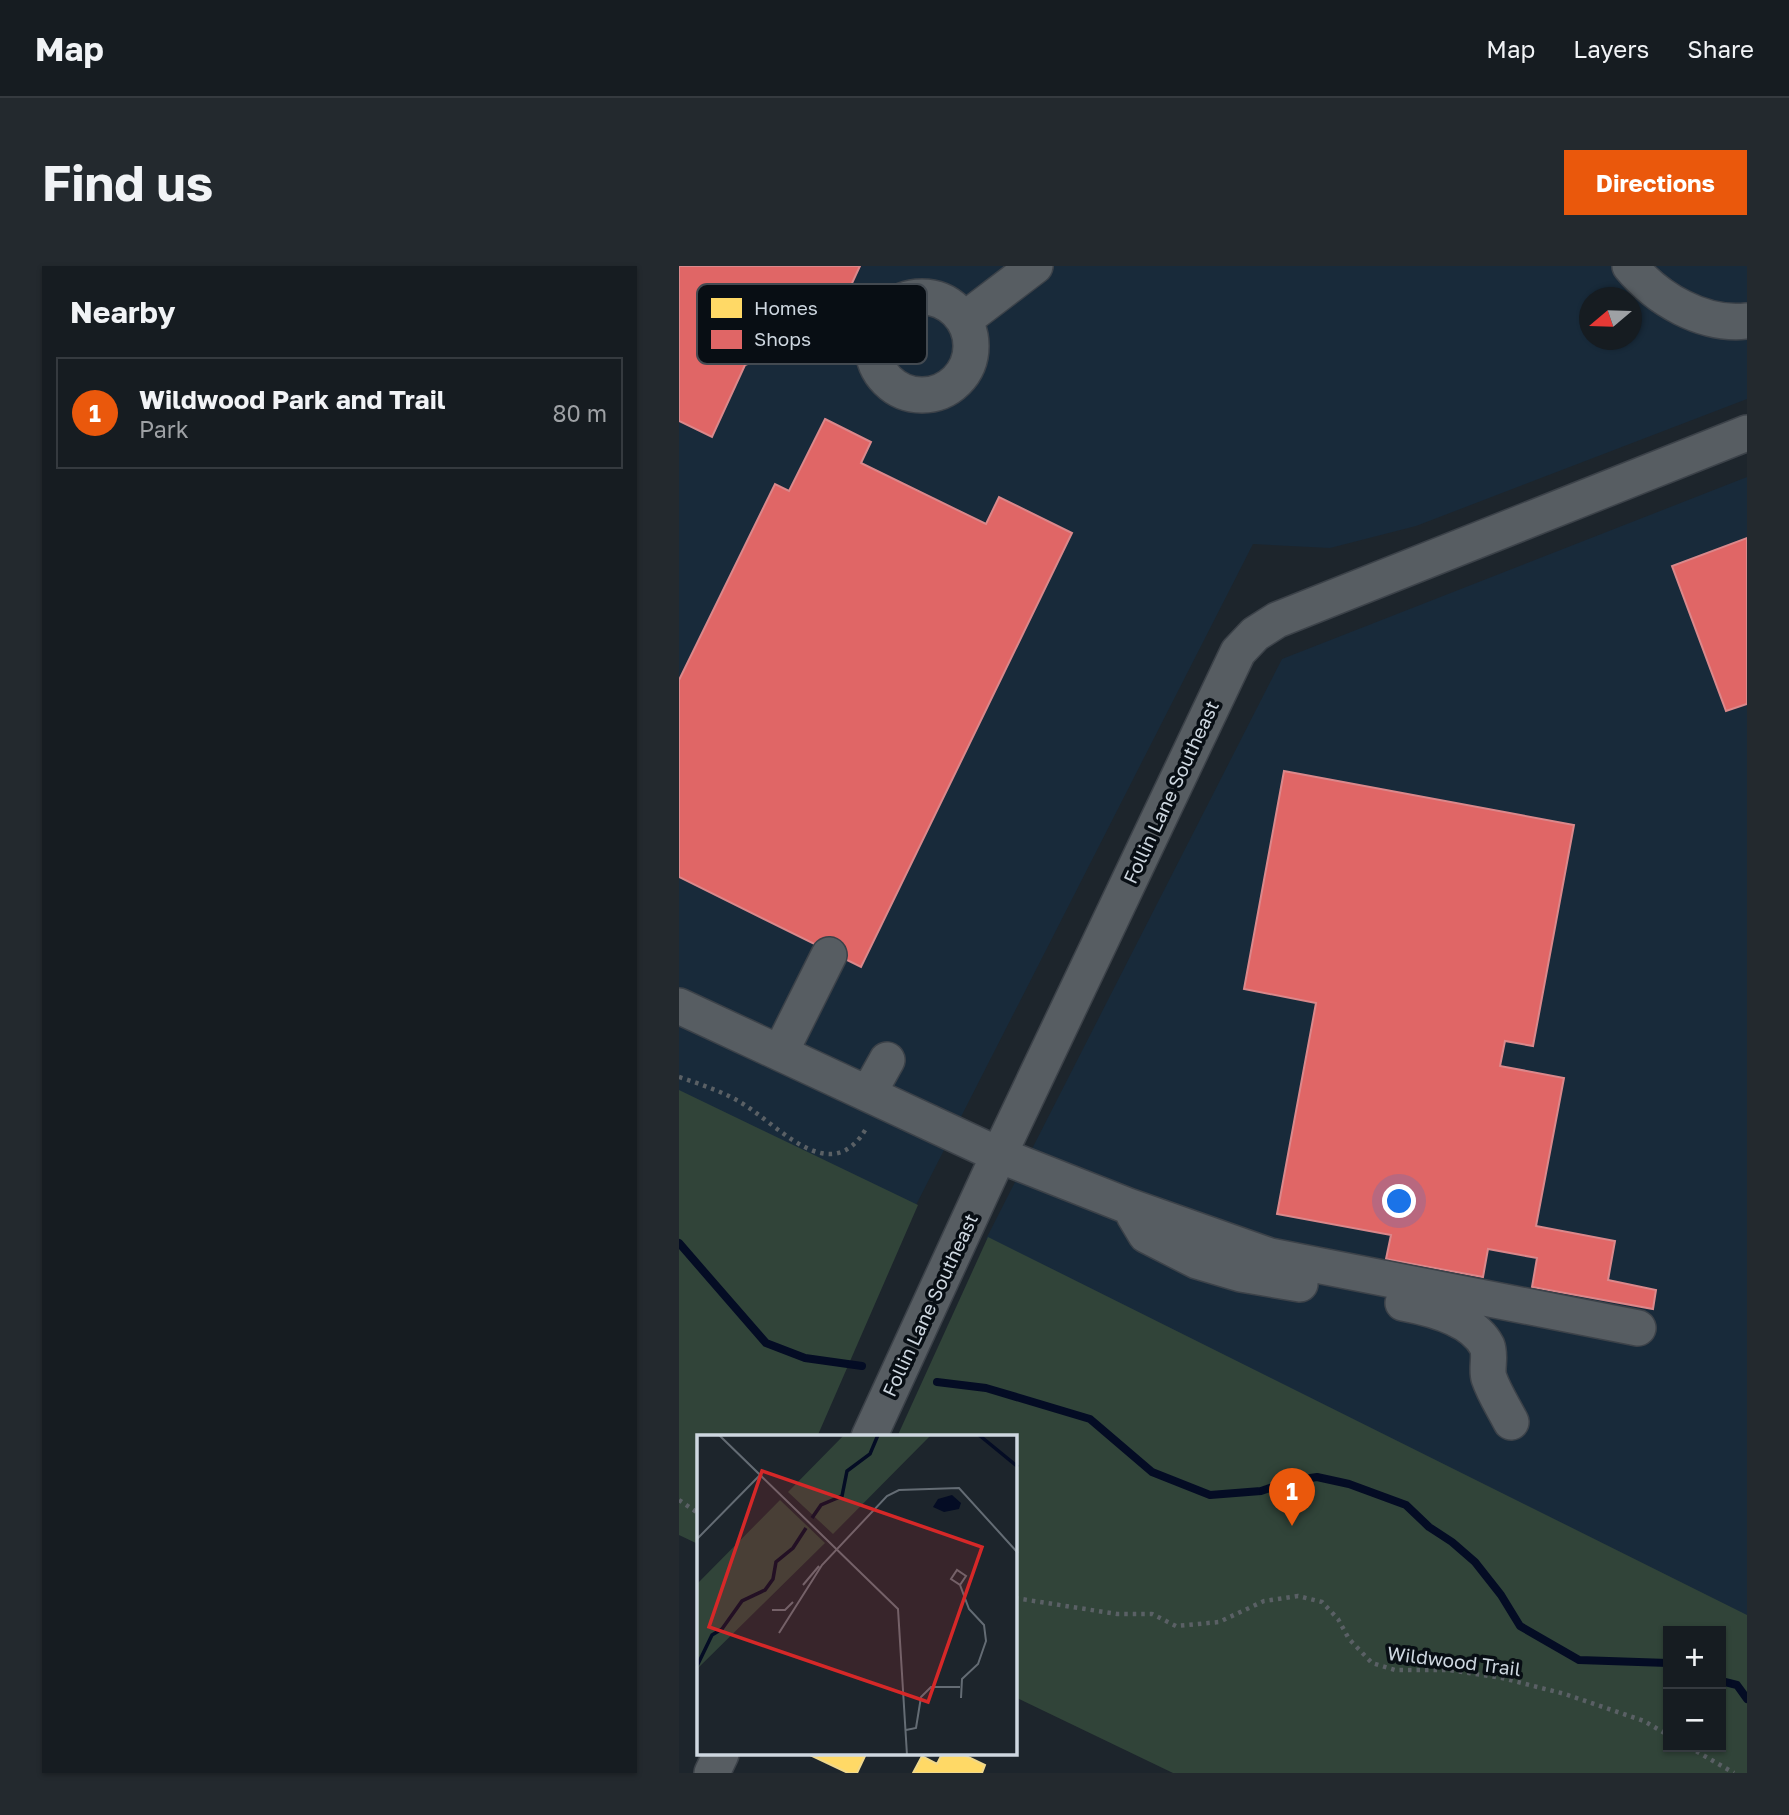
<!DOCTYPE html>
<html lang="en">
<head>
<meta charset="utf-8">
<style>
	body { margin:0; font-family:"Golos Text",sans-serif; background:#23292e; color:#f1f3f6 }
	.controls { position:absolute; right:21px; bottom:21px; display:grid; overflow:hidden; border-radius:0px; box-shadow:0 2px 5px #0004 }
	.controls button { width:63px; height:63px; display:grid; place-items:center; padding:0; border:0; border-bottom:2px solid #353a3f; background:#161c21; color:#f1f3f6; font:35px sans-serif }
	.compass { position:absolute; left:900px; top:21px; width:63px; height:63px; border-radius:50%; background:#161c21; box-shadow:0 2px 5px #0004; rotate:251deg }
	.you { position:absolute; left:721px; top:936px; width:24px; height:24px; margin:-18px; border:5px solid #fff; border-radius:50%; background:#1a73e8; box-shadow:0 0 0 10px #1a73e833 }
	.badge { display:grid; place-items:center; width:46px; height:46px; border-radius:50%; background:#ea580c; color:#fff; font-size:23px; font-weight:700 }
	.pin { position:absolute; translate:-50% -58px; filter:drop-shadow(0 2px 4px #0008) }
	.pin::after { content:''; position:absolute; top:37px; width:24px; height:21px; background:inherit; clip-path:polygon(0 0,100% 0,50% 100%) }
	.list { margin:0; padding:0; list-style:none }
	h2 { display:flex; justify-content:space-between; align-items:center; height:91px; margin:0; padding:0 28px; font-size:30px }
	h2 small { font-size:23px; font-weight:400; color:#9ea1a5 }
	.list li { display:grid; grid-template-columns:46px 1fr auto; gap:21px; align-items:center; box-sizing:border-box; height:112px; margin:0 14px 14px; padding:0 14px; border:2px solid #353a3f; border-radius:0px }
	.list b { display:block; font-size:26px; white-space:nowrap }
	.list p { margin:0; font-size:23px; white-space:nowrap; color:#9ea1a5 }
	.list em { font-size:23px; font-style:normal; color:#9ea1a5 }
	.map { position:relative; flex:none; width:1068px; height:1507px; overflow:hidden; border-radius:0px }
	header { display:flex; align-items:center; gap:42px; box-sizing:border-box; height:98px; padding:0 35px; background:#161c21; border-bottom:2px solid #353a3f }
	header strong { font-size:33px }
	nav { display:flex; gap:38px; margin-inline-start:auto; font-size:24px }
	.intro { display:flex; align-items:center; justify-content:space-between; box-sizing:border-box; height:168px; padding:0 42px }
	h1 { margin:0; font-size:49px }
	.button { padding:18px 32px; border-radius:0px; background:#ea580c; color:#fff; font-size:24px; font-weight:700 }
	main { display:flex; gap:42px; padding:0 42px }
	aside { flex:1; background:#161c21; border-radius:0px; box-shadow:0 2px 5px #0004 }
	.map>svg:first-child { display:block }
	.built { fill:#182a3a; fill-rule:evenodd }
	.green { fill:#314439; fill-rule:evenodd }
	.homes { fill:#ffd966; stroke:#f0d88b; stroke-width:2 }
	.shops { fill:#e06666; stroke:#db888b; stroke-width:2 }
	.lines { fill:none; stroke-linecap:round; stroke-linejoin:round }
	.stream { stroke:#040c24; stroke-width:8 }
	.minor-casing { stroke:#3c4249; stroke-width:38 }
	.path { stroke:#5a6065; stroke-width:4.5; stroke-dasharray:3.5 5; stroke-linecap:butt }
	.minor { stroke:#575d62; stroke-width:35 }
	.labels { text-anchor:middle; stroke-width:7; stroke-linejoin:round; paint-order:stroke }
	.street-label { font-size:19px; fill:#ced7e0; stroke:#080e14 }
	.inset-river { fill:none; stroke:#040c24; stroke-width:3.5 }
	.inset-road { fill:none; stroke:#646c74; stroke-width:2 }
	.view { fill:#d62828; fill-opacity:0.15; stroke:#d62828; stroke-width:3.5 }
	.inset-edge { fill:none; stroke:#ced7e0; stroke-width:3.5 }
	.key { fill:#080e14; stroke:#434a51; stroke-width:2 }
	.key-label { font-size:19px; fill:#ced7e0 }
</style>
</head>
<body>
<header>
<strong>Map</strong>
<nav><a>Map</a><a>Layers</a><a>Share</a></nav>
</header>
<div class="intro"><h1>Find us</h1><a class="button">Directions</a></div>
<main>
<aside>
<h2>Nearby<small></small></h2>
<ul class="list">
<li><span class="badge">1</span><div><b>Wildwood Park and Trail</b><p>Park</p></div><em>80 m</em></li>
</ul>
</aside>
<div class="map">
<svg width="1068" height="1507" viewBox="0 0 1068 1507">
	<rect width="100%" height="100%" fill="#1d252c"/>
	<path class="built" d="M0,0H1068V133L737,260L651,282L574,278L236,941L0,828ZM911,32H953V74H911Z
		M1068,211V1353L307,973L603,393Z"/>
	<path class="green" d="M0,824L239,939L138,1171H19V1278L0,1269Z
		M309,971L1068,1349V1507H494L336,1431V1171H218ZM1042,1365V1481H989V1365Z"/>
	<path class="homes" d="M129,1488H187L178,1507H169Z
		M263,1488H283L306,1499L303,1507H234L243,1490L258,1498Z"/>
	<path class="shops" d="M0,0H181L150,67L66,99L33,171L0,155Z
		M146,153L192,176L182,197L307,258L320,231L393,267L182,701L0,611V414L96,218L110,225Z
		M1068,272V438L1047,445L993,300Z
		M605,505L895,559L854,780L826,775L821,800L885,812L857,960L936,975L929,1014L977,1024L974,1043L853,1021L858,992L809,983L804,1011L707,993L712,969L598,948L637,737L565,723Z"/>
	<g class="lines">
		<path class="stream" d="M0,977L87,1077L126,1092L183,1100
			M258,1116L307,1122L411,1153L473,1206L531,1229L582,1225L612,1215L638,1211L670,1218L727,1239L750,1261L773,1276L796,1296L822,1329L841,1360L900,1394L989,1397
			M1042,1415L1058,1419L1068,1433"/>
		<g class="minor-casing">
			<path id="minor" d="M951,0C978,33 1024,60 1068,55
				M194 80a49 49 0 1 1 98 0a49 49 0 1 1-98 0Z
				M285,54L356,0
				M0,740L320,889L449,940L591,990L959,1062
				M101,787L150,689
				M189,828L208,794
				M455,949L467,969L518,995L562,1008L621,1018
				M724,1037C751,1042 794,1053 808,1080C812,1090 807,1103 810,1112C815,1127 825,1142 832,1156
				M190,1171L316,897L559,386L576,368L598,354L1068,167
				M33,1507L42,1488"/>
		</g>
		<path class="path" d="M0,811C21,818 42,825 61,836C99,858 152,925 188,861
			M0,1234L19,1247
			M336,1332L438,1348H473L497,1360L540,1356L585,1335L619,1330L643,1336L659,1353L670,1373L693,1397L716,1404H769L823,1412L886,1428L965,1455L989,1469
			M1010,1481L1055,1507"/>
		<use href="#minor" class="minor"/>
	</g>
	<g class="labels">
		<g class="street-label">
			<text transform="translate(492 526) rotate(-65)" y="7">Follin Lane Southeast</text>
			<text transform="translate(251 1039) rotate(-65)" y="7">Follin Lane Southeast</text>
			<text transform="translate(775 1395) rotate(7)" y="7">Wildwood Trail</text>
		</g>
	</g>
	<g transform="translate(18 1169)">
		<rect width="320" height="320" fill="#1d252c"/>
		<path d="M147,0H234L136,99L91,57ZM83,65L128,108L0,234V149Z" fill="#314439"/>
		<path d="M255,60L264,68L262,74L247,77L236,72L241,64Z" fill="#040c24"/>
		<path class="inset-river" d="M282,0L321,32M115,83L124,70L145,61L150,36L173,19L181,0M0,231L15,200L25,194L45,166L68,155L76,144L79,127L96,113L109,93"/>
		<path class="inset-road" d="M22,0L201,174L210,320M0,104L63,40M106,150L122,131M263,150L269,141L260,135L254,144L263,150L272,174L287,190L289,206L281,229L265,244L264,263M75,175H88L96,167M82,198L125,130L190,61L202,55L262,53L321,118M209,295L219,293L224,262L234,252H263"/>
		<path class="view" d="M65,36L285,112L231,267L12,192Z"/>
		<rect width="320" height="320" class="inset-edge"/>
	</g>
	<rect x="18" y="18" width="230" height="80" rx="10" class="key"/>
	<rect x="32" y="32" width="31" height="20" fill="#ffd966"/>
	<rect x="32" y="64" width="31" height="19" fill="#e06666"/>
	<g class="key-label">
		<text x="75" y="49">Homes</text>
		<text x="75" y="80">Shops</text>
	</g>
</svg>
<div class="controls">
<button>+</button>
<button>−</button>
</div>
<svg class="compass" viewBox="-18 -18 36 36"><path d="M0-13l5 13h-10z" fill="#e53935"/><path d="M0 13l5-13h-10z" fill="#9ea1a5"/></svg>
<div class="you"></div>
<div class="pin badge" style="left:613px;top:1260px">1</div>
</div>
</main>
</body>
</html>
